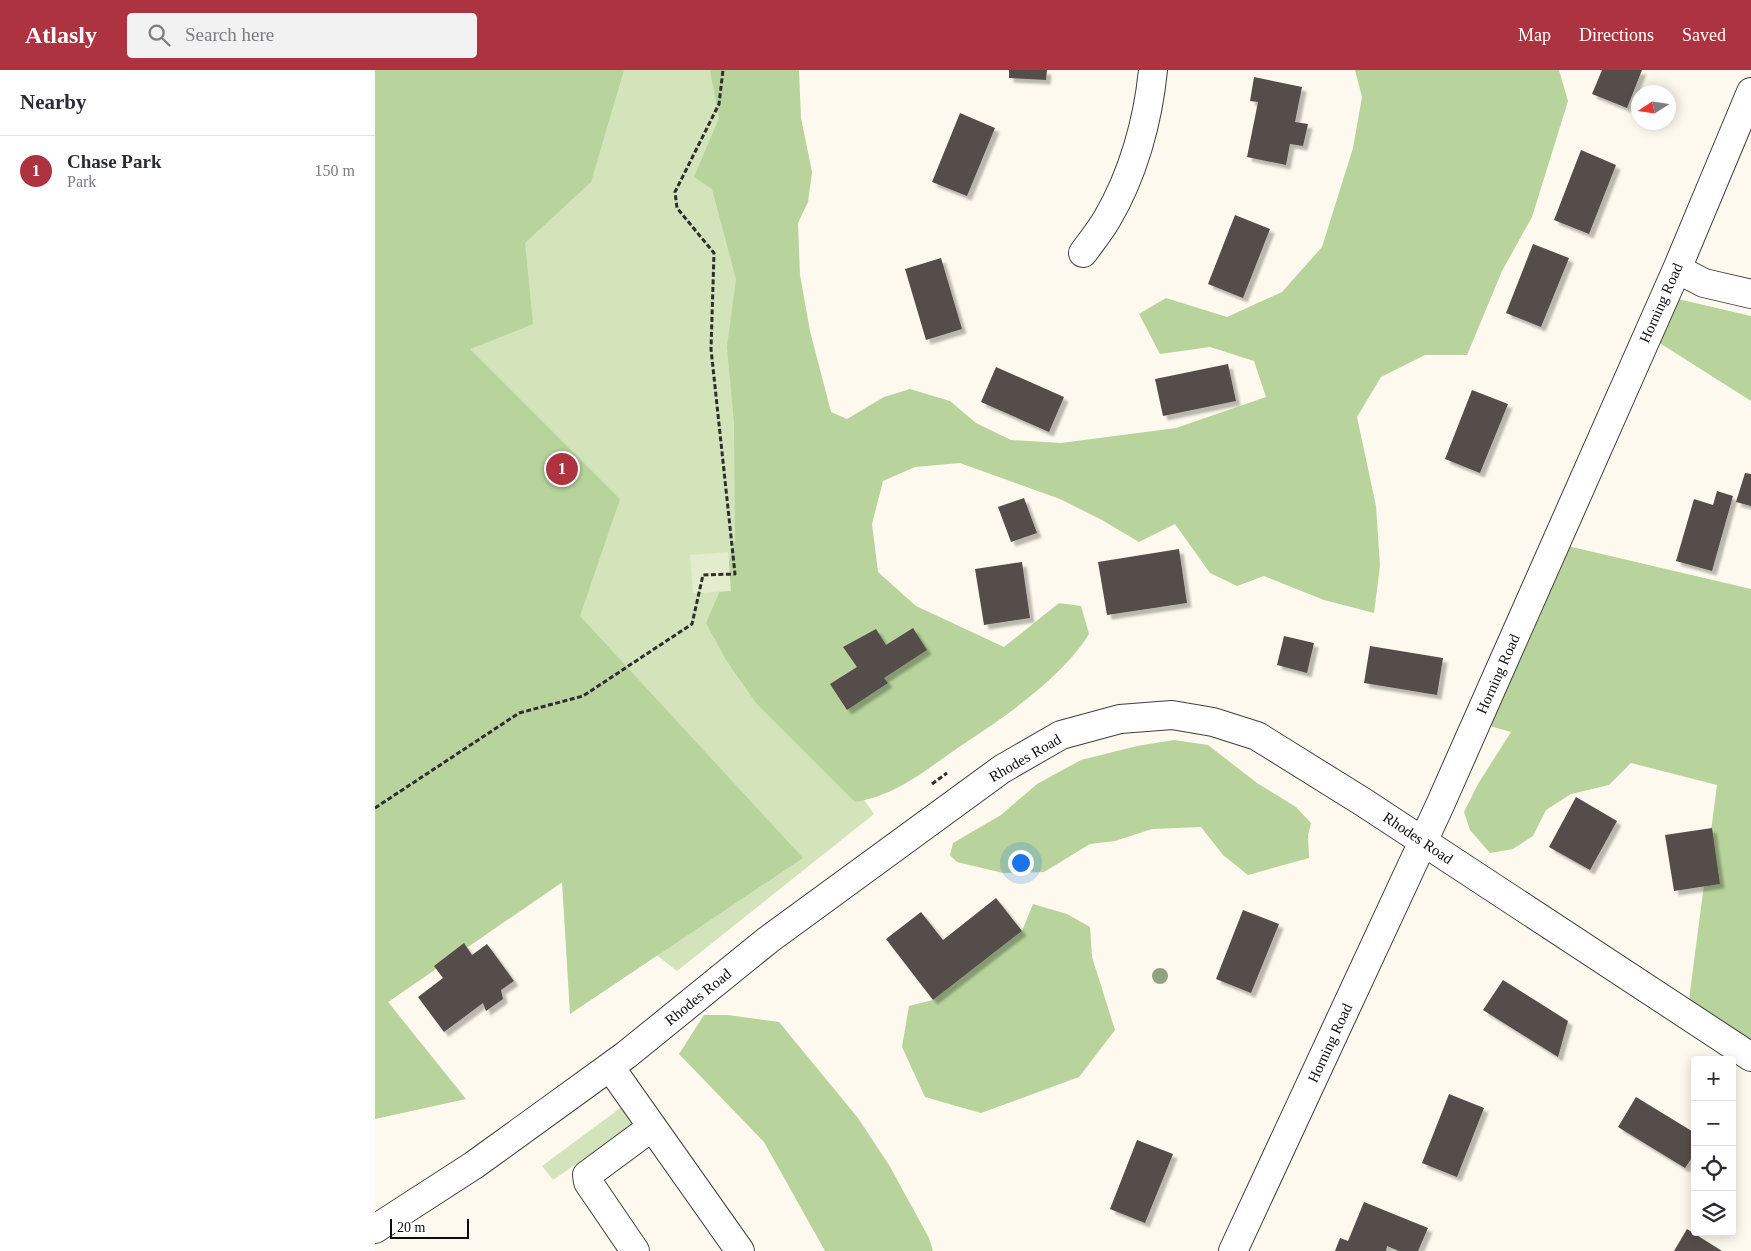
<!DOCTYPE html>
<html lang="en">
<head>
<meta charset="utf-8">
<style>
	body { margin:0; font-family:Georgia,serif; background:#f2f2f3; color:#2b2b33 }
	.controls { position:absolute; right:15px; bottom:15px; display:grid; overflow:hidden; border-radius:5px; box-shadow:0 2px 12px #0003 }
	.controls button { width:45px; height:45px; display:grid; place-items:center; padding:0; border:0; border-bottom:1px solid #e1e1e2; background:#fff; color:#2b2b33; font:25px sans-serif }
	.compass { position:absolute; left:1256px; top:15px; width:45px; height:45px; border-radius:50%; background:#fff; box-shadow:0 2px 12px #0003; rotate:258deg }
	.scale { position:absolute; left:15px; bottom:12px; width:79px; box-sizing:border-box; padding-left:5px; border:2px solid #0c0c0c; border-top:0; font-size:14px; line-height:18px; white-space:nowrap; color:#0c0c0c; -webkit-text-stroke:4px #fff; paint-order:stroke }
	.you { position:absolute; left:645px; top:792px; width:18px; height:18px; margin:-12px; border:4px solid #fff; border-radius:50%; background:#1a73e8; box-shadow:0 0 0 8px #1a73e833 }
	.badge { display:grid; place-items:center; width:32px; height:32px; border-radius:50%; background:#ae3341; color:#fff; font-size:16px; font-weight:700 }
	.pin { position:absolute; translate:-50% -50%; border:2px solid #fff; box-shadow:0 1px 5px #0006 }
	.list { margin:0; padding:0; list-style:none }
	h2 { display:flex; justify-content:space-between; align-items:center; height:65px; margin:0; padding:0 20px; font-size:21px }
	h2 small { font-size:16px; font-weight:400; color:#7c7c81 }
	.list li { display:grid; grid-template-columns:32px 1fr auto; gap:15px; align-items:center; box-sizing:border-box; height:70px; padding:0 20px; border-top:1px solid #e1e1e2 }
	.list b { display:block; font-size:19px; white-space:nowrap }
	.list p { margin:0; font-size:16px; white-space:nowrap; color:#7c7c81 }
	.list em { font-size:16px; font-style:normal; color:#7c7c81 }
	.icon { flex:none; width:28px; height:28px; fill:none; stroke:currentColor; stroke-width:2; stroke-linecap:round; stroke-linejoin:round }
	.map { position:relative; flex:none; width:1376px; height:1181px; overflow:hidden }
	header { display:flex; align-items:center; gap:30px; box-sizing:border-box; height:70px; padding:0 25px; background:#ae3341; color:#fff }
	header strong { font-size:24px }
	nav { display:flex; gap:28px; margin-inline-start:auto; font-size:18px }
	.search { width:350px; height:45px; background:#f2f2f3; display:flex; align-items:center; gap:12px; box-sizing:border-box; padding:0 18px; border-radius:5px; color:#7c7c81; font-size:19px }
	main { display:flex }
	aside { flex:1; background:#fff }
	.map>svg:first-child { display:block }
	.green { fill:#d3e4bb }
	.forest { fill:#b8d39c }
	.pitch { fill:#e3eccc }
	.building { fill:#544d4a; filter:url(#shadow) }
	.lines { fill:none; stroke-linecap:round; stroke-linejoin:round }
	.minor-casing { stroke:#3f3f3f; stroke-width:30 }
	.path { stroke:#2e2e2e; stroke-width:3; stroke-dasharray:5 2.5; stroke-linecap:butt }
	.minor { stroke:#fff; stroke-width:28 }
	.tree { fill:#8ea37f }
	.labels { text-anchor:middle; stroke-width:5; stroke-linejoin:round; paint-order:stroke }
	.street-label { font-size:15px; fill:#0c0c0c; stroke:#fff }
</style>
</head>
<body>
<header>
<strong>Atlasly</strong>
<div class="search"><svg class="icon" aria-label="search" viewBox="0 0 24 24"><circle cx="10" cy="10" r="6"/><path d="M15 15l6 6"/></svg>Search here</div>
<nav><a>Map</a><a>Directions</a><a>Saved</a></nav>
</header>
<main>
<aside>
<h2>Nearby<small></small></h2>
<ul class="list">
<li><span class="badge">1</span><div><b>Chase Park</b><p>Park</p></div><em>150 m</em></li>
</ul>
</aside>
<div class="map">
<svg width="1376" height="1181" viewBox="0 0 1376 1181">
	<defs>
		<filter id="shadow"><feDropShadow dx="4.5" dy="4.5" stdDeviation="1" flood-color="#0004"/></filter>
	</defs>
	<rect width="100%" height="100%" fill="#fdf9ee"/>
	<path class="green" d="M0,0H376L357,146L389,589L499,744L302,901L188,812L13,932Z
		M248,1036L260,1053L178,1110L167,1096Z"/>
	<path class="forest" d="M0,0H249L216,112L150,173L158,254L95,279L245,429L205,546L428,788L195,944L187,812L13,932L91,1029L0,1049Z
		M335,0H424L426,48L437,102L433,132L423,153L425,205L435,261L456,342L472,349L509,327L535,319L575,331L601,353L636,370L686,373L801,358L891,327L879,291L835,277L785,284L764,244L791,228L852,247L907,222L947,177L978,78L987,27L980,0H1184L1193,31L1157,147L1127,201L1092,285H1050L1006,307L982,347L1001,436L1005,496L999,543L949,530L889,506L862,516L835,503L800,454L764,472L727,450L685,429L585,393L540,397L508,411L497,454L503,502L541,536L629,577L684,533L706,536L714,564C689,605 633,645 593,671C556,695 525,725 480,732L381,633L351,590L331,553L348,514L360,470L359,353L352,277L361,209L337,119L319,107L344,48Z
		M1290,226L1376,246V331L1272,265Z
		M1180,473L1376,519V987L1312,945L1342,715L1256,693L1234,715L1196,724L1171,740L1158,766L1138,779L1115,783L1095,760L1089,742L1103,714L1136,662L1101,652Z
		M799,670L833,675L882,713L921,737L936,753L933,765L934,788L873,805L848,785L826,757L777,759L740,771L715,774L669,802L628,803L582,792L575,785L578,773L626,745L662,714L706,690L762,676Z
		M658,834L692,844L715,857L717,887L740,960L704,1007L606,1043L550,1027L527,977L534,936L558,930L647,861Z
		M329,945H353L404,952L483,1048L514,1095L554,1168L558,1181H450L389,1072L304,984Z"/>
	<path class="pitch" d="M353,482L356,521L318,523L315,485Z"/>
	<path class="building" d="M634,0H672L671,10L634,8Z
		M1227,0H1267L1252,38L1217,24Z
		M879,7L927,17L920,52L933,54L928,76L915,74L911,95L872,87L883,32L875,31Z
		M585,43L620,58L592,126L557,112Z
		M1206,80L1241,95L1214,164L1179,150Z
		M860,145L895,159L868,228L833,214Z
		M1158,174L1194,188L1166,257L1131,243Z
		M566,188L587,259L551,270L530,199Z
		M853,294L861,331L788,346L780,309Z
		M621,297L689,327L674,362L606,332Z
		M1097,320L1133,334L1105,403L1070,389Z
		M1370,403L1376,404V436L1361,432Z
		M1342,421L1358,426L1337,501L1301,491L1319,429L1338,435Z
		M649,428L662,463L636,472L623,437Z
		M804,479L812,533L732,545L723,492Z
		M647,492L655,548L609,555L600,499Z
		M538,558L552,580L509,608L513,613L472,640L455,614L482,597L468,577L501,559L511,575Z
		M909,566L939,573L932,603L902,595Z
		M995,576L1068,588L1062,625L989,613Z
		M1201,727L1242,751L1215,800L1174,777Z
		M1337,758L1345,814L1299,821L1290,765Z
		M621,828L647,861L558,930L511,869L546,842L568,870Z
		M868,840L904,854L876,923L841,909Z
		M89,873L97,885L112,874L139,911L126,920L128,929L111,941L108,933L69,962L43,927L68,908L59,896Z
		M1128,910L1193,951L1183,987L1108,940Z
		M1074,1024L1109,1038L1082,1107L1047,1093Z
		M1261,1027L1320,1063V1083L1310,1098L1243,1057Z
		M762,1070L798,1084L770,1153L735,1139Z
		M989,1132L1053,1158L1043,1181H1024L1012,1176L1011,1181H960L965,1168L973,1171Z
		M1312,1159L1347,1181H1299Z"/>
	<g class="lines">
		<g class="minor-casing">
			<path id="minor" d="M708,183C716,172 725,161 732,149C758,105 773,51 778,0
				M1302,199L1329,213L1376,224
				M235,997L365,1181
				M0,1159L99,1095L251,985L393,870L627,699L686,665L745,649L797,645L838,652L882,666L988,732L1376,987
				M260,1181L213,1112L212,1105L277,1057
				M858,1181L1065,735L1302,199L1376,22"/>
		</g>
		<path class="path" d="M557,714L572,703
			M0,738L144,643L208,626L317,554L328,505L360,504L336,279L339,183L302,138L300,122L344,34L348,0"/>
		<use href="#minor" class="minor"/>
	</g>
	<circle class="tree" cx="785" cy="906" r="8"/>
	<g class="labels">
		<g class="street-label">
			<text transform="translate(1286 233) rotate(-66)" y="5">Horning Road</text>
			<text transform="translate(1123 604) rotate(-66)" y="5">Horning Road</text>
			<text transform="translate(650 688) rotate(-30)" y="5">Rhodes Road</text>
			<text transform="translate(1043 768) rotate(34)" y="5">Rhodes Road</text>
			<text transform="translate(323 927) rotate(-39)" y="5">Rhodes Road</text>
			<text transform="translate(955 973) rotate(-65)" y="5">Horning Road</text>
		</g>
	</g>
</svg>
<div class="controls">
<button>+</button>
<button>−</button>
<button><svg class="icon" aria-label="locate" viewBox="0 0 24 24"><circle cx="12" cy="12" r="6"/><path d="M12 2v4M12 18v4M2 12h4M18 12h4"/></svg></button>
<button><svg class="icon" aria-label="layers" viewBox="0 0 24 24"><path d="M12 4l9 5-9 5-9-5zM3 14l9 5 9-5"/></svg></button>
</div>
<svg class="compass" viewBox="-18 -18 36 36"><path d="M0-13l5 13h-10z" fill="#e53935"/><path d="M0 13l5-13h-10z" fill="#7c7c81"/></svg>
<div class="scale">20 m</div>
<div class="you"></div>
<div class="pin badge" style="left:187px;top:399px">1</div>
</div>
</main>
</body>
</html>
